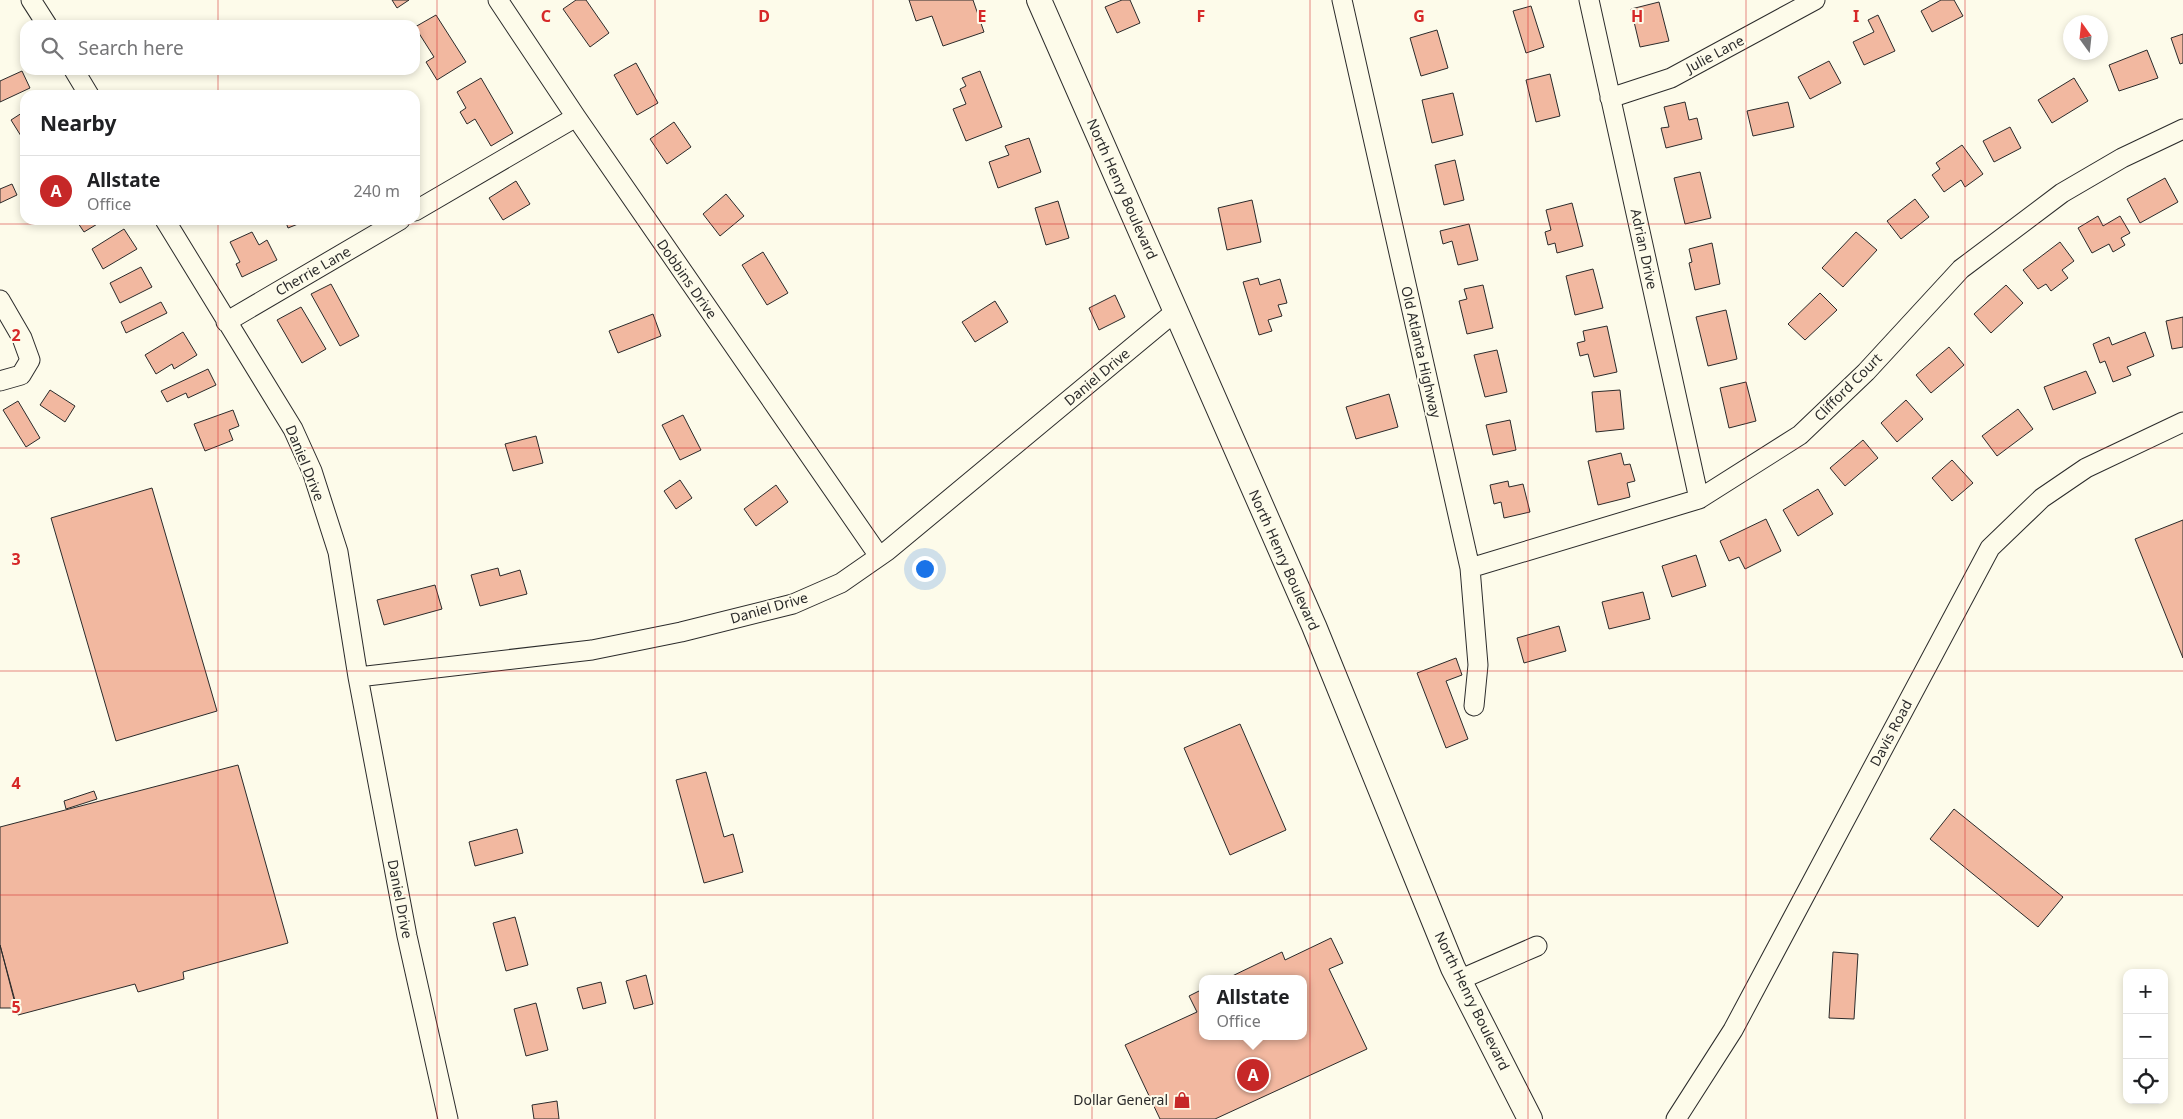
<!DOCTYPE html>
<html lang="en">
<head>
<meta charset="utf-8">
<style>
	body { margin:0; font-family:"Noto Sans",sans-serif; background:#f2f2f2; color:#202124 }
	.controls { position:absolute; right:15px; bottom:15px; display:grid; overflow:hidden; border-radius:10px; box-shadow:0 2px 8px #0003 }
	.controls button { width:45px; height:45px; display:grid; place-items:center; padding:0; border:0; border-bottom:1px solid #e0e0e0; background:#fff; color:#202124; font:25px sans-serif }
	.compass { position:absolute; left:2063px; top:15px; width:45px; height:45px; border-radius:50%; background:#fff; box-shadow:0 2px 8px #0003; rotate:345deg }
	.you { position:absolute; left:924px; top:568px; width:18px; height:18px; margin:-12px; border:4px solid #fff; border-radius:50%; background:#1a73e8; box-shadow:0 0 0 8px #1a73e833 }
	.badge { display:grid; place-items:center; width:32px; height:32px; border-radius:50%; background:#c62828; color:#fff; font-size:16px; font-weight:700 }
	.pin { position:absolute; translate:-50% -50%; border:2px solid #fff; box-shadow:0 1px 5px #0006 }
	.popup { position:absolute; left:1199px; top:975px; width:108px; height:65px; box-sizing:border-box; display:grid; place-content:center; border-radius:10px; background:#fff; filter:drop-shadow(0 1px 4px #0005); font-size:16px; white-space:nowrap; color:#757577 }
	.popup b { font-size:19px; color:#202124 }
	.popup::after { content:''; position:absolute; left:50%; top:100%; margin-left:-10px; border:10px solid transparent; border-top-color:#fff }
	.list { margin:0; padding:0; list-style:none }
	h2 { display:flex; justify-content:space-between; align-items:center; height:65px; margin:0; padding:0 20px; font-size:21px }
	h2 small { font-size:16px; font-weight:400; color:#757577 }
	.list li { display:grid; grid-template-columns:32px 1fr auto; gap:15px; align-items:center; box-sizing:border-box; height:70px; padding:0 20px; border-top:1px solid #e0e0e0 }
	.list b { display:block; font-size:19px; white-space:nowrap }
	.list p { margin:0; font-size:16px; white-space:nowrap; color:#757577 }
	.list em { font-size:16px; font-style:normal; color:#757577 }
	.icon { flex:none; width:28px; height:28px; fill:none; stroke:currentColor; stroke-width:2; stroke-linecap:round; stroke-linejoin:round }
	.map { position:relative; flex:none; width:2183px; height:1119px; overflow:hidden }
	.search { position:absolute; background:#fff; box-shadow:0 2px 8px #0003; left:20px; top:20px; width:400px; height:55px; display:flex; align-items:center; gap:12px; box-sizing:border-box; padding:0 18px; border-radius:15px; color:#757577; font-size:19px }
	.panel { position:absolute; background:#fff; box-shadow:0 2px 8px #0003; left:20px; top:90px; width:400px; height:135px; border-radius:15px }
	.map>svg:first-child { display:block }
	.building { fill:#f2b8a0; stroke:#2b2b2b }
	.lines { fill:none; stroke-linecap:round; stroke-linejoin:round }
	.minor-casing { stroke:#2b2b2b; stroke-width:21 }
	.major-casing { stroke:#2b2b2b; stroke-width:26 }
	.minor { stroke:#fdfbea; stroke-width:19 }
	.major { stroke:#fdfbea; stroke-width:24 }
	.grid { fill:none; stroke:#d62828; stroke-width:1; stroke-opacity:0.55 }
	.labels { text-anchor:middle; stroke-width:4; stroke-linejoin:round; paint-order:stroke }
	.street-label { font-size:14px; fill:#2b2b2b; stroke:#fdfbea }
	.poi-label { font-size:14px; fill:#2b2b2b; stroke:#fdfbea; text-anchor:end }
	.grid-label { font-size:16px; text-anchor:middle; font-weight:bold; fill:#d62828; stroke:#fdfbea; stroke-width:4; stroke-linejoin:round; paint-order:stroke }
</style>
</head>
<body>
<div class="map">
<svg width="2183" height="1119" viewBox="0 0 2183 1119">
	<rect width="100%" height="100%" fill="#fdfbea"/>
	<path class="building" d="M392,0H409L397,8Z
		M576,0H586L609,33L590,47L563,9Z
		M909,0H973L984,32L943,46L932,16L916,21Z
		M1122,0H1130L1140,23L1117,33L1105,7Z
		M1941,0H1954L1963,16L1932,32L1921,11Z
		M1659,2L1669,41L1640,47L1631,9Z
		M1531,6L1544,47L1526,53L1513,11Z
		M436,15L466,62L437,80L426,62L434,57L415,27Z
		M1878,15L1895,51L1864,65L1853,42L1874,32L1868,20Z
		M1437,30L1448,68L1421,76L1410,38Z
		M2183,34V63L2180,64L2171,38Z
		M2147,50L2158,78L2119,91L2109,65Z
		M1829,61L1841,83L1810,99L1798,77Z
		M636,63L658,103L637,115L614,75Z
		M22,71L30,88L0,102V81Z
		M980,71L1002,127L966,141L953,109L966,104L960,89L966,86L962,78Z
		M1550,74L1560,116L1536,122L1526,80Z
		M481,78L513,133L491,146L475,119L467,124L460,112L466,108L457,92Z
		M2074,78L2088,101L2052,123L2038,100Z
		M1453,93L1463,135L1432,143L1422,100Z
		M1685,102L1689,120L1697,118L1702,139L1666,148L1661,128L1669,127L1664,107Z
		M1788,102L1794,127L1753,136L1747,111Z
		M25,111V134L21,136L11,120Z
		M674,122L691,147L667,164L650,139Z
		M2010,127L2021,148L1994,162L1983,141Z
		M1029,138L1041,172L998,188L989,162L1009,155L1005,146Z
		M1962,145L1983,174L1965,187L1961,180L1944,192L1932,175L1940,169L1936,163Z
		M1455,160L1464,200L1444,205L1435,165Z
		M1700,172L1711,218L1685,224L1674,178Z
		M2165,178L2178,202L2140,223L2127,199Z
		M516,181L530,204L503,220L489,198Z
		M12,184L17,195L0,203V189Z
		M726,194L744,216L720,236L703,214Z
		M1915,199L1929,217L1901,239L1887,221Z
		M1252,200L1261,242L1227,250L1218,208Z
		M1058,201L1069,238L1046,245L1035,208Z
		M1572,203L1583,246L1557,253L1555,243L1548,245L1545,232L1551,230L1546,210Z
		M2098,216L2103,226L2120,216L2130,233L2121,238L2125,245L2113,252L2109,244L2092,253L2078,228Z
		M76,220H104L84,232Z
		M285,220H302L303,222L288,228Z
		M1469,224L1478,260L1458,265L1452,241L1443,244L1440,231Z
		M124,229L137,249L103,269L92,249Z
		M252,232L259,245L267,240L277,260L242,277L236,264L240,262L230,242Z
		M1856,232L1877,250L1843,287L1822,268Z
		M2060,242L2074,261L2062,270L2068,278L2051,291L2046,284L2038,289L2023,270Z
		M1712,243L1720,284L1695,290L1689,263L1692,262L1689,249Z
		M763,252L788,293L767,305L742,265Z
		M141,267L152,287L120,303L110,283Z
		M1593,269L1603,308L1575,315L1566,276Z
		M1258,278L1260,285L1280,279L1287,303L1278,305L1282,316L1268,320L1272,331L1259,335L1243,282Z
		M331,284L359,336L340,346L311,294Z
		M1483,285L1493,328L1467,334L1459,301L1467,299L1464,289Z
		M2006,285L2023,303L1991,333L1974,314Z
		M1820,293L1837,310L1805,340L1788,324Z
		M1115,295L1125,317L1099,330L1089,308Z
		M995,301L1008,322L975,342L962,322Z
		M161,302L167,313L126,333L121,322Z
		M301,307L326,349L302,363L277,320Z
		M1726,310L1737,359L1708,366L1696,317Z
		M653,314L661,336L618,353L609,331Z
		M2183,317V347L2172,349L2166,321Z
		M1607,326L1617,372L1594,377L1588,354L1580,356L1577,343L1585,341L1583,331Z
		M183,332L197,355L174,369L172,364L156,374L145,355Z
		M2145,332L2154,356L2127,367L2131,375L2113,382L2105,361L2100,363L2093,344L2109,337L2112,345Z
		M1949,347L1964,365L1931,393L1916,375Z
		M1497,350L1507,392L1485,397L1474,355Z
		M208,369L216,385L188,398L186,393L167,402L161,391Z
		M2086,371L2096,393L2053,410L2044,387Z
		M1746,382L1756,421L1729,428L1720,388Z
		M50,390L75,406L65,422L40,405Z
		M1620,390L1624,429L1596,432L1592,392Z
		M1389,394L1398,427L1356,439L1346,407Z
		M1906,400L1923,419L1897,442L1881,423Z
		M18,401L40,438L26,447L3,410Z
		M2018,409L2033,429L1997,456L1982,436Z
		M233,410L239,426L229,430L233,440L205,451L194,424Z
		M683,415L701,450L680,460L662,425Z
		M1510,420L1516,450L1493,455L1486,425Z
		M536,436L543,463L513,471L505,444Z
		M1863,440L1878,458L1845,486L1830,468Z
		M1621,453L1624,465L1630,464L1635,481L1627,483L1630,497L1598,505L1588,461Z
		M1952,460L1973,483L1952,501L1932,478Z
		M680,480L692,498L676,509L664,491Z
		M1508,481L1509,487L1523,484L1530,512L1504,518L1501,502L1494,504L1490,485Z
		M776,485L788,502L756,526L744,509Z
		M152,488L217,711L116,741L51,518Z
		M1818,489L1833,514L1798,536L1783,510Z
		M1766,519L1781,551L1745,569L1739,557L1729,561L1720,541Z
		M2183,520V658L2135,539Z
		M1696,555L1706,586L1672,597L1662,566Z
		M498,568L500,576L520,570L527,594L480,606L471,575Z
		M435,585L442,609L384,625L377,600Z
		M1643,592L1650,619L1609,629L1602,602Z
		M1559,626L1566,651L1524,663L1517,638Z
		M1456,658L1462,675L1446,681L1468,739L1446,748L1417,673Z
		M1240,724L1286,830L1230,855L1184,748Z
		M238,765L288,943L183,972L184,979L138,992L135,984L18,1015L0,945V827Z
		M706,772L724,837L733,834L743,872L704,883L676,780Z
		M94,791L97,799L66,809L64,801Z
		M1954,809L2063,897L2038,927L1930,839Z
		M517,829L523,853L475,866L469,842Z
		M515,917L528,965L506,971L493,923Z
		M1331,938L1343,963L1329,969L1367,1049L1215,1119H1160L1125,1045L1197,1012L1189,996L1203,989V1036H1303V979H1226L1282,952L1285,960Z
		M0,945L17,1008H0Z
		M1833,952L1858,954L1854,1019L1829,1018Z
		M646,975L653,1004L634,1009L626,981Z
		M601,982L606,1003L583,1009L577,988Z
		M536,1003L548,1050L526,1056L514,1009Z
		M557,1101L559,1119H534L532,1105Z"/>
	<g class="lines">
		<g class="minor-casing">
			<path id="minor" d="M31,0L47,25
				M498,0L576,117L879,556
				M1342,0L1470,568L1478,665L1474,706
				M1589,0L1699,499
				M74,70L89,95
				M1610,98L1671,78L1815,0
				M415,211L576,117
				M165,220L293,429L312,471L338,552L358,677L407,936L448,1119
				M0,300L22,338L30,360L21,375L0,381
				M226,322L400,220
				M1470,568L1699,499L1800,435L1866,372L1961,269L2062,193L2122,158L2183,129
				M358,677L592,650L681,632L793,604L841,583L887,551L1176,311
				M1459,980L1537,946
				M1676,1119L1733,1030L1990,548L2042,498L2086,468L2183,422"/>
		</g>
		<g class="major-casing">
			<path id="major" d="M1039,0L1314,626L1453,968L1530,1119"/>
		</g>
		<use href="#minor" class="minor"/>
		<use href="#major" class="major"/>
	</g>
	<path class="grid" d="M218,0V25M437,0V1119M655,0V1119M873,0V1119M1092,0V1119M1310,0V1119M1528,0V1119M1746,0V1119M1965,0V1119M218,70V95M218,220V1119M0,224H2183M0,448H2183M0,671H2183M0,895H2183"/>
	<defs>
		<g id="shop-bare" transform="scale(1.35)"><path d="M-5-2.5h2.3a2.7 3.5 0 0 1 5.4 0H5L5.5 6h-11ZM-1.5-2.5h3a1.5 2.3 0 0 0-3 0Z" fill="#c62828" stroke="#fdfbea" stroke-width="2.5" paint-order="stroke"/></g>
	</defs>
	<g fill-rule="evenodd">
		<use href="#shop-bare" x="1182" y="1100"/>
	</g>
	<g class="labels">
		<g class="street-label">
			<text transform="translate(1715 54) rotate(-28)" y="5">Julie Lane</text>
			<text transform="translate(1122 189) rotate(66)" y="5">North Henry Boulevard</text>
			<text transform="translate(1644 249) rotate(78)" y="5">Adrian Drive</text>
			<text transform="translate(313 271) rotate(-30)" y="5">Cherrie Lane</text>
			<text transform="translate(687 279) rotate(55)" y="5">Dobbins Drive</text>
			<text transform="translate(1421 352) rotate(77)" y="5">Old Atlanta Highway</text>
			<text transform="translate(1097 377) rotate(-40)" y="5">Daniel Drive</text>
			<text transform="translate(1848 387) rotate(-45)" y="5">Clifford Court</text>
			<text transform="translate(305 463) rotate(68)" y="5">Daniel Drive</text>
			<text transform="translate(1284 560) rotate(66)" y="5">North Henry Boulevard</text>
			<text transform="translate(769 608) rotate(-16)" y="5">Daniel Drive</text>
			<text transform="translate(1891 733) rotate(-62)" y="5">Davis Road</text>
			<text transform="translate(400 899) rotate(79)" y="5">Daniel Drive</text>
			<text transform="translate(1472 1001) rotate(64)" y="5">North Henry Boulevard</text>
		</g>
		<g class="poi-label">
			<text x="1168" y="1105">Dollar General</text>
		</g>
	</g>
	<g class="grid-label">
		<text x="546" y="22">C</text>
		<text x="764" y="22">D</text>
		<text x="982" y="22">E</text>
		<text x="1201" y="22">F</text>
		<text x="1419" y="22">G</text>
		<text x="1637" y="22">H</text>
		<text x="1856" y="22">I</text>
		<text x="16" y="341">2</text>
		<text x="16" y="565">3</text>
		<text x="16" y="789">4</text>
		<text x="16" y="1013">5</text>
	</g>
</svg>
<div class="controls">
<button>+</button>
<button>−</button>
<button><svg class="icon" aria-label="locate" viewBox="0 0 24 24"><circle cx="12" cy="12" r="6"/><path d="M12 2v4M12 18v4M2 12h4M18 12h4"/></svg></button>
</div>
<svg class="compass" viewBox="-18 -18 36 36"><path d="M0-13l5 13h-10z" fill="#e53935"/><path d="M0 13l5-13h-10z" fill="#757577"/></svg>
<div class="you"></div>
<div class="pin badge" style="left:1253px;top:1075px">A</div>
<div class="popup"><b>Allstate</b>Office</div>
<div class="search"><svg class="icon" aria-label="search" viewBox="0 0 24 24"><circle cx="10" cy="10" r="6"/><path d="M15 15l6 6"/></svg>Search here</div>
<section class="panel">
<h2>Nearby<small></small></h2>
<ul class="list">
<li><span class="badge">A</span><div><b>Allstate</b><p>Office</p></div><em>240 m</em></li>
</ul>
</section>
</div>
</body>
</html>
